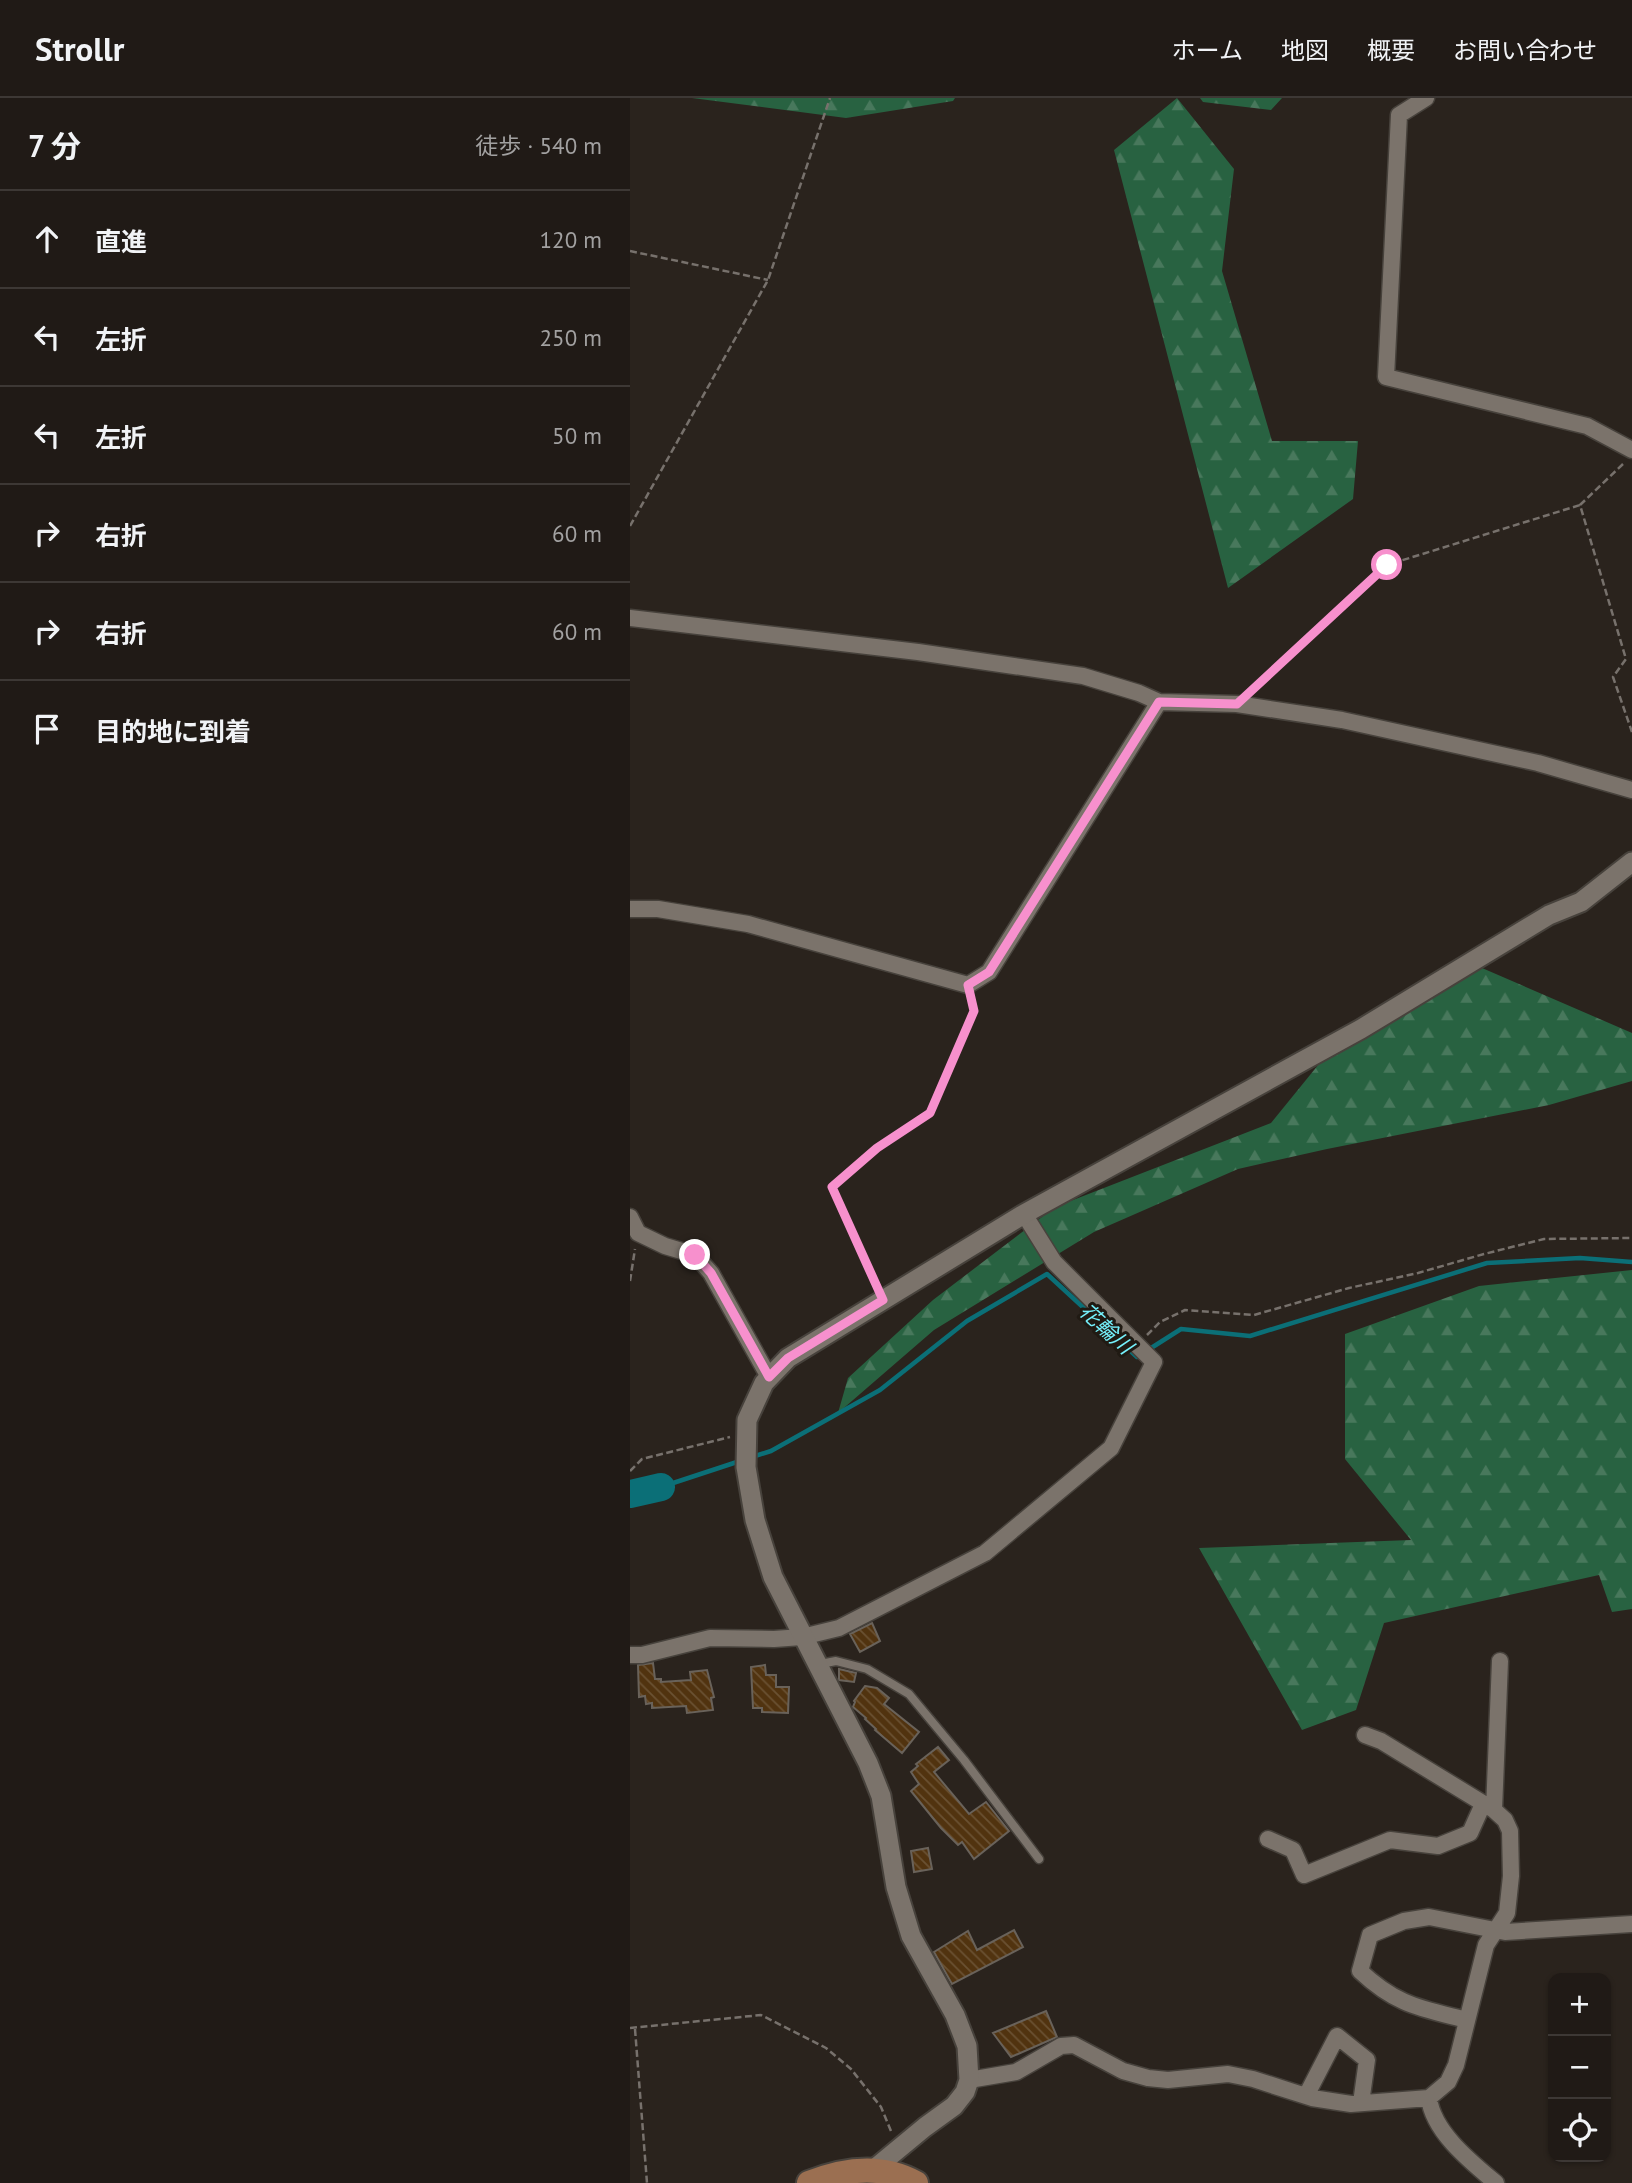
<!DOCTYPE html>
<html lang="ja">
<head>
<meta charset="utf-8">
<style>
	body { margin:0; font-family:"PT Sans","Noto Sans JP",sans-serif; background:#28231f; color:#f1f3f6 }
	.controls { position:absolute; right:21px; bottom:21px; display:grid; overflow:hidden; border-radius:14px; box-shadow:0 2px 5px #0004 }
	.controls button { width:63px; height:63px; display:grid; place-items:center; padding:0; border:0; border-bottom:2px solid #3d3835; background:#201a16; color:#f1f3f6; font:35px sans-serif }
	.stop { position:absolute; width:21px; height:21px; margin:-16px; border:5px solid #f790cd; border-radius:50%; background:#fff }
	.stop.end { background:#f790cd; border-color:#fff; box-shadow:0 2px 7px #0008 }
	.list { margin:0; padding:0; list-style:none }
	h2 { display:flex; justify-content:space-between; align-items:center; height:91px; margin:0; padding:0 28px; font-size:30px }
	h2 small { font-size:23px; font-weight:400; color:#a2a1a1 }
	.list li { display:grid; grid-template-columns:46px 1fr auto; gap:21px; align-items:center; box-sizing:border-box; height:98px; padding:0 28px; border-top:2px solid #3d3835 }
	.list b { display:block; font-size:26px; white-space:nowrap }
	.list em { font-size:23px; font-style:normal; color:#a2a1a1 }
	.icon { flex:none; width:38px; height:38px; fill:none; stroke:currentColor; stroke-width:2; stroke-linecap:round; stroke-linejoin:round }
	.map { position:relative; flex:none; width:1002px; height:2085px; overflow:hidden }
	header { display:flex; align-items:center; gap:42px; box-sizing:border-box; height:98px; padding:0 35px; background:#201a16; border-bottom:2px solid #3d3835 }
	header strong { font-size:33px }
	nav { display:flex; gap:38px; margin-inline-start:auto; font-size:24px }
	main { display:flex }
	aside { flex:1; background:#201a16 }
	.map>svg:first-child { display:block }
	.forest { fill:url(#forest-firs) }
	.lines { fill:none; stroke-linecap:round; stroke-linejoin:round }
	.stream { stroke:#0b6f77; stroke-width:4.5 }
	.river { stroke:#0b6f77; stroke-width:28 }
	.building { fill:url(#building-back-hatch); stroke:#69625a; stroke-width:2 }
	.service-casing { stroke:#47423c; stroke-width:11 }
	.minor-casing { stroke:#47423c; stroke-width:19 }
	.tertiary-casing { stroke:#47423c; stroke-width:23 }
	.primary-casing { stroke:#47423c; stroke-width:28 }
	.path { stroke:#77716c; stroke-width:2.5; stroke-dasharray:7 3.5; stroke-linecap:butt }
	.service { stroke:#7b736b; stroke-width:8 }
	.minor { stroke:#7b736b; stroke-width:16 }
	.tertiary { stroke:#7b736b; stroke-width:19 }
	.primary { stroke:#9b6f51; stroke-width:24 }
	.route { stroke:#f790cd; stroke-width:9 }
	.labels { text-anchor:middle; stroke-width:6; stroke-linejoin:round; paint-order:stroke }
	.water-label { font-size:21px; font-style:italic; fill:#75f1fc; stroke:#201a13 }
</style>
</head>
<body>
<header>
<strong>Strollr</strong>
<nav><a>ホーム</a><a>地図</a><a>概要</a><a>お問い合わせ</a></nav>
</header>
<main>
<aside>
<h2>7 分<small>徒歩 · 540 m</small></h2>
<ul class="list">
<li><svg class="icon" aria-label="ahead" viewBox="0 0 24 24"><path d="M12 20V5M6 11l6-6 6 6"/></svg><div><b>直進</b></div><em>120 m</em></li>
<li><svg class="icon" aria-label="left" viewBox="0 0 24 24"><path d="M17 20v-9H6M10 6l-5 5 5 5"/></svg><div><b>左折</b></div><em>250 m</em></li>
<li><svg class="icon" aria-label="left" viewBox="0 0 24 24"><path d="M17 20v-9H6M10 6l-5 5 5 5"/></svg><div><b>左折</b></div><em>50 m</em></li>
<li><svg class="icon" aria-label="right" viewBox="0 0 24 24"><path d="M7 20v-9h11M14 6l5 5-5 5"/></svg><div><b>右折</b></div><em>60 m</em></li>
<li><svg class="icon" aria-label="right" viewBox="0 0 24 24"><path d="M7 20v-9h11M14 6l5 5-5 5"/></svg><div><b>右折</b></div><em>60 m</em></li>
<li><svg class="icon" aria-label="arrive" viewBox="0 0 24 24"><path d="M6 21V4h12l-3 4 3 4H6"/></svg><div><b>目的地に到着</b></div></li>
</ul>
</aside>
<div class="map">
<svg width="1002" height="2085" viewBox="0 0 1002 2085">
	<defs>
		<pattern id="forest-firs" width="22" height="20" patternUnits="userSpaceOnUse" patternTransform="scale(1.75)"><rect width="22" height="20" fill="#286241"/><path d="M5 1l3.5 6h-7zM16 11l3.5 6h-7z" fill="#48785c"/></pattern>
		<pattern id="building-back-hatch" width="6" height="6" patternUnits="userSpaceOnUse" patternTransform="scale(1.75)"><rect width="6" height="6" fill="#51330f"/><path d="M-1 5l2 2M0 0l6 6M5-1l2 2" fill="none" stroke="#6a5132"/></pattern>
	</defs>
	<rect width="100%" height="100%" fill="#2a231d"/>
	<path class="forest" d="M62,0H325L323,3L216,20Z
		M547,0L604,71L592,173L642,343H728L723,401L598,490L484,52Z
		M570,0H652L641,12L573,4Z
		M852,870L1002,935V983L919,1007L697,1051L608,1071L464,1134L304,1232L208,1315L218,1280L303,1202L425,1109L641,1025L693,961L775,916Z
		M1002,1172V1511L982,1514L969,1477L754,1525L726,1612L672,1632L569,1450L781,1442L715,1361V1236L849,1188Z"/>
	<g class="lines">
		<path class="stream" d="M122,1359L141,1353L250,1292L337,1223L417,1176L507,1259L551,1231L620,1238L857,1165L950,1160L1002,1164
			M31,1389L110,1363"/>
		<path class="river" d="M0,1396L31,1389"/>
	</g>
	<path class="building" d="M242,1525L250,1543L230,1554L220,1536Z
		M23,1565L25,1581H31V1584L61,1582L60,1574L77,1572L84,1599L81,1600L83,1612L57,1615L56,1608L22,1610V1605L16,1606L15,1598L9,1599L8,1567Z
		M135,1567L136,1577H146V1589H159L158,1615L132,1614V1610H123L121,1569Z
		M209,1571L226,1575L224,1584L209,1582Z
		M235,1588L247,1590L259,1600L254,1606L289,1634L272,1655L245,1632L246,1631L235,1621L236,1620L223,1609L225,1604L224,1603Z
		M308,1649L319,1662L304,1674L339,1716L356,1704L379,1733L344,1761L332,1744L328,1747L311,1730L281,1693L289,1686L281,1674L288,1668L286,1666Z
		M298,1750L302,1771L284,1774L281,1753Z
		M384,1832L393,1849L322,1886L304,1854L338,1833L347,1852Z
		M416,1913L427,1939L381,1959L363,1935Z"/>
	<g class="lines">
		<g class="service-casing">
			<path id="service" d="M190,1566L206,1563L237,1571L279,1596L334,1662L409,1761"/>
		</g>
		<g class="minor-casing">
			<path id="minor" d="M796,0L769,17L756,279L957,328L1002,352
				M0,520L288,554L453,578L509,595L529,604L607,606L712,622L908,665L1002,692
				M0,811H28L118,826L338,887L359,874L529,604
				M0,1119L8,1135L35,1148L65,1157L81,1175L139,1279
				M0,1557H12L80,1540L144,1541L172,1539L209,1530L355,1455L481,1350L524,1264L424,1164L394,1116
				M864,1712L870,1563
				M638,1741L663,1752L674,1777L760,1742L808,1748L840,1735L853,1706
				M836,1922C790,1910 766,1907 730,1873L740,1837L774,1823L799,1819L875,1834L1002,1826
				M339,1982L386,1974L431,1948L444,1947L493,1973L518,1980L538,1982L598,1976L623,1981L682,2000L721,2006L799,2000L818,1984L826,1967L856,1847L877,1815L881,1778L880,1733L875,1722L864,1712L751,1643L735,1637
				M676,1998L707,1938L737,1962L731,2005
				M799,2000C803,2034 841,2064 866,2085"/>
		</g>
		<g class="tertiary-casing">
			<path id="tertiary" d="M243,2072L295,2029L324,2008L335,1994L339,1982L337,1948L325,1917L281,1838L266,1789L251,1698L238,1665L143,1479L125,1422L116,1369L117,1322L134,1285L158,1260L394,1116L731,931L919,817L951,804L1002,764"/>
		</g>
		<g class="primary-casing">
			<path id="primary" d="M179,2085C214,2071 252,2066 286,2085"/>
		</g>
		<path class="path" d="M0,153L138,182
			M993,366L950,407L996,561L983,579L1002,634
			M0,428L138,182L200,0
			M623,592L757,467L950,407
			M0,1183L5,1151
			M246,1186L202,1089L247,1050L300,1015L344,913L341,900
			M517,1237L530,1224L555,1212L624,1217L719,1190L788,1175L854,1156L914,1141L1002,1140
			M0,1373L12,1361L100,1339
			M0,1930L131,1917L196,1950L221,1971L251,2009L261,2033
			M5,1931L17,2085"/>
		<use href="#service" class="service"/>
		<use href="#minor" class="minor"/>
		<use href="#tertiary" class="tertiary"/>
		<use href="#primary" class="primary"/>
	</g>
	<g class="lines">
		<path class="route" d="M65,1157L81,1175L139,1279L158,1260L253,1202L202,1089L247,1050L300,1015L344,913L338,887L359,874L529,604L607,606L757,467"/>
	</g>
	<g class="labels">
		<g class="water-label">
			<text transform="translate(476 1231) rotate(42)" y="7">花輪川</text>
		</g>
	</g>
</svg>
<div class="controls">
<button>+</button>
<button>−</button>
<button><svg class="icon" aria-label="locate" viewBox="0 0 24 24"><circle cx="12" cy="12" r="6"/><path d="M12 2v4M12 18v4M2 12h4M18 12h4"/></svg></button>
</div>
<div class="stop" style="left:757px;top:467px"></div>
<div class="stop end" style="left:65px;top:1157px"></div>
</div>
</main>
</body>
</html>
